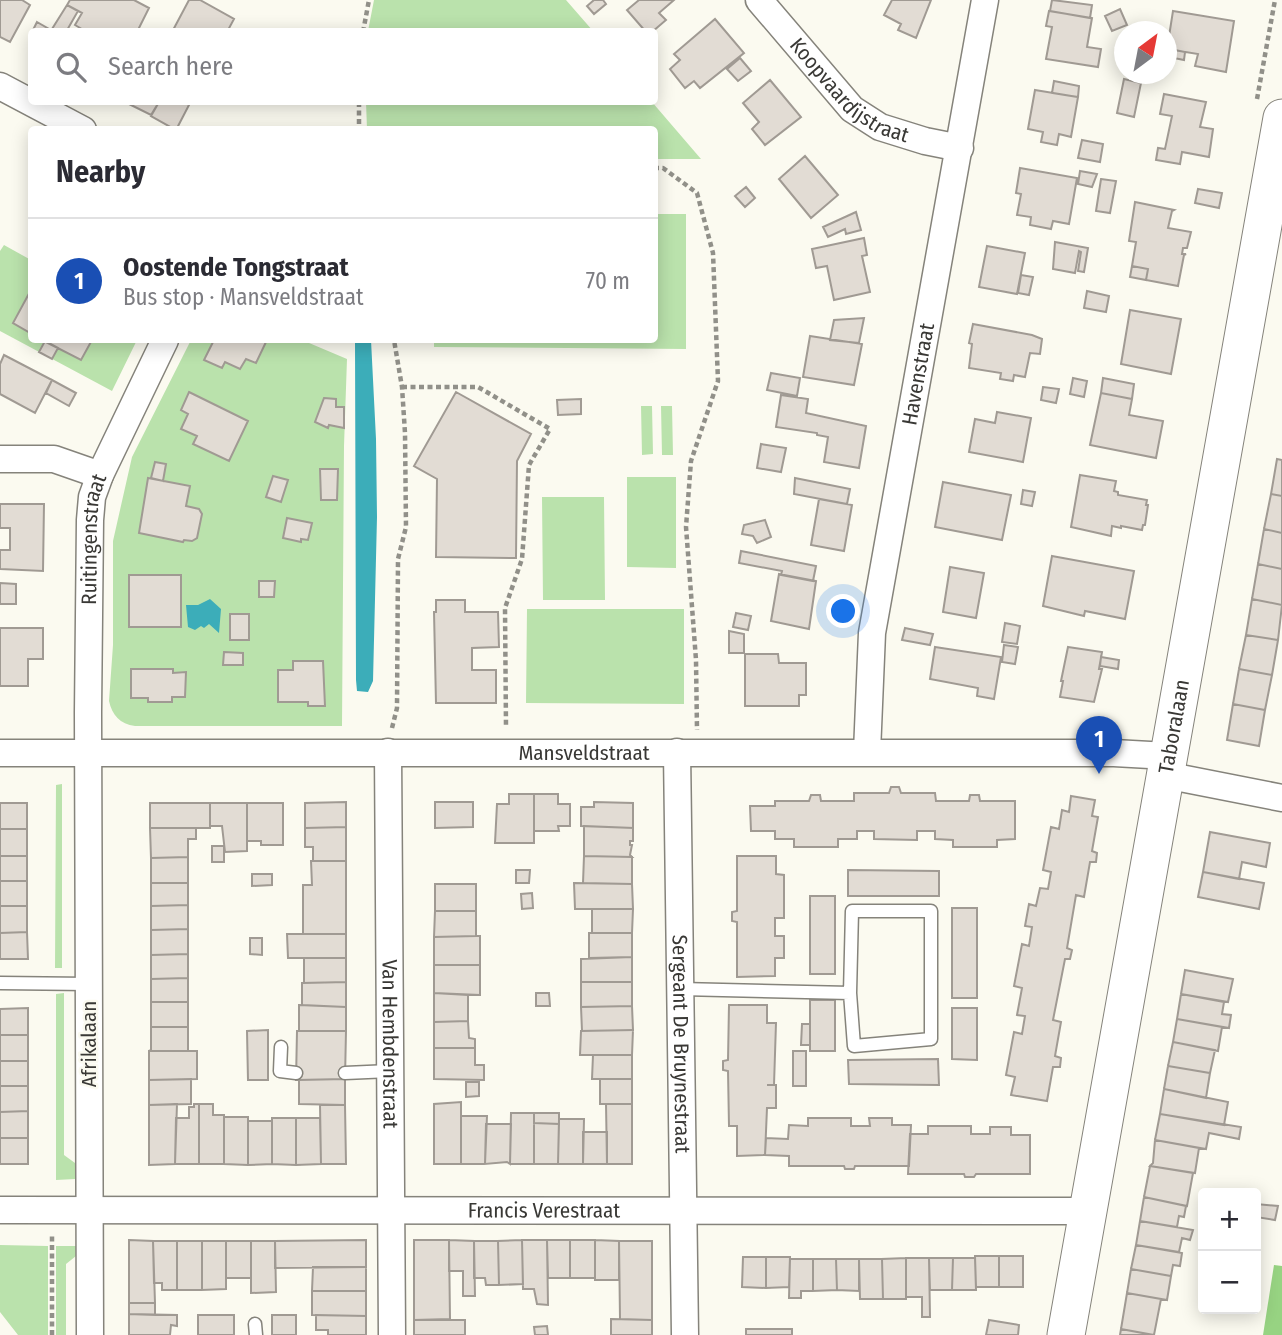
<!DOCTYPE html>
<html lang="en">
<head>
<meta charset="utf-8">
<style>
	body { margin:0; font-family:"Fira Sans Condensed",sans-serif; background:#f7f7f7; color:#2b2b33 }
	.controls { position:absolute; right:21px; bottom:21px; display:grid; overflow:hidden; border-radius:7px; box-shadow:0 4px 18px #0003 }
	.controls button { width:63px; height:63px; display:grid; place-items:center; padding:0; border:0; border-bottom:2px solid #e1e1e2; background:#fff; color:#2b2b33; font:35px sans-serif }
	.compass { position:absolute; left:1114px; top:21px; width:63px; height:63px; border-radius:50%; background:#fff; box-shadow:0 4px 18px #0003; rotate:32deg }
	.you { position:absolute; left:844px; top:612px; width:24px; height:24px; margin:-18px; border:5px solid #fff; border-radius:50%; background:#1a73e8; box-shadow:0 0 0 10px #1a73e833 }
	.badge { display:grid; place-items:center; width:46px; height:46px; border-radius:50%; background:#7c3aed; color:#fff; font-size:23px; font-weight:700 }
	.pin { position:absolute; translate:-50% -58px; filter:drop-shadow(0 2px 4px #0008) }
	.pin::after { content:''; position:absolute; top:37px; width:24px; height:21px; background:inherit; clip-path:polygon(0 0,100% 0,50% 100%) }
	.list { margin:0; padding:0; list-style:none }
	h2 { display:flex; justify-content:space-between; align-items:center; height:91px; margin:0; padding:0 28px; font-size:30px }
	h2 small { font-size:23px; font-weight:400; color:#7c7c81 }
	.list li { display:grid; grid-template-columns:46px 1fr auto; gap:21px; align-items:center; box-sizing:border-box; height:126px; padding:0 28px; border-top:2px solid #e1e1e2 }
	.list b { display:block; font-size:26px; white-space:nowrap }
	.list p { margin:0; font-size:23px; white-space:nowrap; color:#7c7c81 }
	.list em { font-size:23px; font-style:normal; color:#7c7c81 }
	.icon { flex:none; width:38px; height:38px; fill:none; stroke:currentColor; stroke-width:2; stroke-linecap:round; stroke-linejoin:round }
	.map { position:relative; flex:none; width:1282px; height:1335px; overflow:hidden }
	.search { position:absolute; background:#fff; box-shadow:0 4px 18px #0003; left:28px; top:28px; width:630px; height:77px; display:flex; align-items:center; gap:18px; box-sizing:border-box; padding:0 24px; border-radius:7px; color:#7c7c81; font-size:26px }
	.panel { position:absolute; background:#fff; box-shadow:0 4px 18px #0003; left:28px; top:126px; width:630px; height:217px; border-radius:7px }
	.map>svg:first-child { display:block }
	.green { fill:#bae2ac }
	.forest { fill:#97d382 }
	.water { fill:#3cadb9 }
	.building { fill:#e2dcd4; stroke:#a09a93; stroke-width:2 }
	.lines { fill:none; stroke-linecap:round; stroke-linejoin:round }
	.lane-casing { stroke:#85837b; stroke-width:15 }
	.street-casing { stroke:#85837b; stroke-width:29 }
	.secondary-casing { stroke:#85837b; stroke-width:39 }
	.path { stroke:#919089; stroke-width:4.5; stroke-dasharray:5 3.5; stroke-linecap:butt }
	.lane { stroke:#fff; stroke-width:12 }
	.street { stroke:#fff; stroke-width:26 }
	.secondary { stroke:#fff; stroke-width:37 }
	.labels { text-anchor:middle; stroke-width:5; stroke-linejoin:round; paint-order:stroke }
	.street-label { font-size:21px; fill:#393835; stroke:#fbfaf0 }
</style>
</head>
<body>
<div class="map">
<svg width="1282" height="1335" viewBox="0 0 1282 1335">
	<rect width="100%" height="100%" fill="#fbfaf0"/>
	<path class="green" d="M374,0H566L593,31H368Z
		M366,102H652L701,159H655L654,130L367,129Z
		M655,214H686V349L434,347V340H654Z
		M4,245L31,260L32,340H137L112,391L0,331V251Z
		M191,340H302L347,359L344,446L342,726H135C120,724 112,715 109,701L113,645V541L132,457Z
		M641,406H652L653,454L642,455Z
		M672,406L673,455H662L661,406Z
		M627,477H676V568L627,567Z
		M542,497H604L605,600H543Z
		M527,609H684V704L526,703Z
		M62,784V968H55L56,785Z
		M64,993V1155L75,1163V1179L56,1180V994Z
		M0,1245L48,1246V1335H18L0,1312Z
		M56,1246H76V1256L66,1264V1335H56Z"/>
	<path class="forest" d="M1274,1265L1282,1266V1335H1263Z"/>
	<path class="water" d="M355,340H371L376,439L377,517L373,681L368,692L357,691L356,680Z
		M210,599L221,609L219,633L209,624L204,628L201,626L195,630L188,627L186,605H198Z"/>
	<path class="building" d="M0,0H22L30,5L10,42L0,37Z
		M70,0H134L149,8L137,32H87L75,25L82,13L67,5Z
		M189,0H200L234,19L227,32H172Z
		M594,0H603L606,4L594,14L587,6Z
		M639,0H674L659,13L666,20L652,32H646L627,10Z
		M892,0H931L916,38L898,30L901,24L884,15Z
		M1052,0L1092,5L1090,18L1050,11Z
		M67,5L78,11L66,32H56L52,29Z
		M1120,9L1127,25L1112,31L1105,16Z
		M1049,11L1092,18L1087,47L1101,49L1098,67L1046,59L1052,27L1046,26Z
		M1173,11L1234,21L1226,72L1195,66L1198,54L1167,49Z
		M715,19L744,53L700,88L694,81L685,88L670,69L680,60L674,54Z
		M37,22L49,29L48,32H32Z
		M1170,49L1185,52L1184,60L1169,57Z
		M740,58L751,71L738,81L727,69Z
		M1124,79L1141,83L1134,117L1117,113Z
		M770,80L801,117L765,145L752,129L759,122L743,103Z
		M1054,81L1079,86L1078,97L1052,93Z
		M1035,90L1078,97L1071,137L1059,134L1057,145L1041,142L1043,132L1028,129Z
		M1164,94L1206,102L1200,127L1213,129L1209,157L1182,152L1180,164L1156,160L1158,148L1165,149L1172,116L1160,114Z
		M125,102H159L151,115Z
		M159,102H183L189,105L176,130L151,116Z
		M1082,140L1103,144L1100,162L1078,158Z
		M805,156L838,195L811,218L779,179Z
		M1020,168L1077,178L1069,224L1053,221L1051,229L1030,225L1031,217L1017,215L1021,194L1016,193Z
		M1080,171L1097,174L1092,187L1078,184Z
		M1101,179L1116,181L1110,213L1096,211Z
		M746,187L755,198L745,207L735,196Z
		M1198,189L1222,193L1219,208L1195,203Z
		M1135,202L1174,210L1172,211L1168,228L1191,232L1187,248H1183L1182,254H1186L1184,255L1178,286L1146,280L1148,269L1132,266L1136,242L1129,241Z
		M856,212L861,230L846,234L845,229L828,237L823,227Z
		M864,238L867,255L862,256L870,292L834,300L827,266L816,268L812,249Z
		M1055,242L1088,248L1084,272L1078,271L1081,252L1079,251L1075,273L1053,269Z
		M987,246L1025,253L1017,294L979,287Z
		M1132,266L1148,269L1146,280L1130,277Z
		M1021,275L1033,277L1029,295L1018,293Z
		M32,288V334L13,323Z
		M1087,291L1109,296L1106,312L1084,308Z
		M1130,310L1181,319L1171,374L1121,364Z
		M864,318L859,343L830,340L834,320Z
		M973,324L1032,335L1042,339L1040,354L1030,353L1025,377L1014,375L1013,381L1000,379L1001,373L969,368L972,344L969,343Z
		M810,336L862,344L854,385L803,377Z
		M42,340H92L81,360Z
		M214,340H261L266,342L256,363L246,359L240,369L225,362L222,368L204,360Z
		M45,341L58,348L52,359L39,352Z
		M4,355L52,380L35,413L0,394V364Z
		M771,373L800,378L797,396L767,390Z
		M1073,378L1087,381L1084,397L1070,394Z
		M1103,378L1134,384L1132,399L1101,393Z
		M52,380L76,393L69,406L46,393Z
		M1043,387L1059,389L1056,403L1041,400Z
		M189,392L248,421L229,461L193,444L197,436L181,429L188,414L181,410Z
		M456,392L531,434L517,461L516,558L436,557L437,479L414,466Z
		M1101,393L1132,399L1129,415L1163,421L1156,458L1090,445Z
		M781,395L808,399L806,413L866,426L859,468L824,462L828,437L817,435V433L776,427Z
		M324,398L336,399V407H344V428L329,425L328,428L315,422Z
		M581,399V414L558,415L557,400Z
		M997,412L1031,418L1023,462L969,452L975,419L995,423Z
		M761,444L786,448L781,472L757,468Z
		M1277,459L1282,460V496L1271,494Z
		M155,462L166,464L163,481L151,478Z
		M320,469H338L337,500H321Z
		M1080,475L1116,481L1114,491L1118,492V495L1147,500L1146,505H1148L1145,525H1143L1142,530L1121,526V528L1112,526L1111,536L1071,527Z
		M273,476L288,480L281,502L266,497Z
		M148,478L190,486L186,506L199,509L202,514L197,538L192,541L184,540L183,542L139,533Z
		M795,478L850,489L847,504L794,494Z
		M943,482L1011,495L1002,540L935,527Z
		M1023,490L1035,492L1032,506L1021,504Z
		M1271,494L1282,496V533L1264,529Z
		M819,499L852,505L844,551L811,545Z
		M0,504H44L43,571L0,569V550H10V528H0Z
		M287,518L312,523L308,540L301,539V542L283,538Z
		M765,520L771,537L757,543L753,536L742,534L744,525Z
		M1264,529L1282,533V569L1258,564Z
		M741,551L816,566L813,581L781,575L782,571L739,563Z
		M1052,556L1134,571L1125,619L1085,611L1084,616L1043,606Z
		M1258,564L1282,569V605L1252,599Z
		M950,567L984,573L976,618L943,612Z
		M779,574L816,581L809,629L771,621Z
		M129,575H181V627H129Z
		M259,581H275L274,597H259Z
		M0,583L16,584V604H0Z
		M1252,599L1282,605L1278,640L1246,635Z
		M436,600H465V612H498L499,647L472,648V670H496V703H436L434,612H436Z
		M736,613L751,616L748,630L733,627Z
		M230,614H249V640H230Z
		M1005,623L1020,626L1017,644L1002,642Z
		M0,628H43V659H28V686H0Z
		M905,628L933,634L930,645L902,640Z
		M729,631L744,634V653H729Z
		M1246,635L1278,640L1272,675L1239,669Z
		M1004,645L1018,647L1015,664L1002,662Z
		M935,647L1001,657L994,699L977,696L978,688L930,679Z
		M1068,647L1102,652L1099,669H1102L1094,702L1060,697L1063,681H1061Z
		M224,652L243,653V665H223Z
		M745,654H778L779,663H806V695H799V706H745Z
		M1101,657L1119,660L1118,669L1100,666Z
		M293,661H323L325,706H308V702H278V670H293Z
		M131,669H173V673L186,672L185,697H172V702H148V698H131Z
		M1239,669L1272,675L1265,710L1233,704Z
		M1233,704L1265,710L1259,746L1227,740Z
		M891,787H899L901,793H935L936,801H969L970,795H979L980,801H1015V839L997,840V847H953V840L935,839V831H917V840L874,839V831H857V839H838V847H794V839H775V831H751L750,806H775V801H809L811,795H820L821,801H854V793H889Z
		M509,794H534V843H495L497,804H509Z
		M534,794H558V804H570V826H558L559,831H534Z
		M1071,796L1095,800L1092,816L1098,817L1092,851L1097,853L1096,862H1090L1084,897L1076,895L1067,948L1072,950L1070,959H1065L1053,1020L1061,1022L1055,1056L1061,1058L1060,1067H1053L1047,1101L1011,1095L1015,1077L1006,1075L1014,1032L1022,1034L1025,1016L1017,1015L1022,988L1014,986L1022,944L1029,946L1032,927L1025,926L1029,904L1036,906L1040,888L1048,889L1051,872L1043,870L1051,827L1059,829L1062,810L1069,812Z
		M346,802V827L305,828V803Z
		M435,802H473V827L435,828Z
		M594,802L633,803V828L581,826V807H594Z
		M0,803H27V829H0Z
		M150,803H210V828H150Z
		M210,803H247V851L225,852L222,826H210Z
		M247,803H283V845H261V841H247Z
		M584,826L633,828V841H630V845H632L630,855L632,857L584,856Z
		M346,827V861H313V847H305V828Z
		M150,828H196V839H188V857L151,858Z
		M0,829H27V856H0Z
		M1210,832L1270,843L1266,867L1242,862L1239,879L1203,872Z
		M212,846H224V862H212Z
		M0,856H27V881H0Z
		M584,856L632,857V884L583,883Z
		M737,856H776V874L784,875V918H775V936H784V958H775V976L737,977V922L732,921V912L737,911Z
		M188,857V883H151V858Z
		M311,861H346V934H303V885H312Z
		M516,870H530L529,883H516Z
		M848,870L939,871V896H848Z
		M1203,872L1264,883L1259,909L1198,897Z
		M252,874H272V885L252,886Z
		M0,881H27V906H0Z
		M151,883H188V905L151,906Z
		M574,883L632,884L633,909H575Z
		M435,884H476V911H435Z
		M532,893L533,908L522,909L521,894Z
		M810,896H835V974H810Z
		M188,905V929L151,930V906Z
		M0,906H27V932L0,933Z
		M952,908H977V998H952Z
		M592,909H633L632,933H592Z
		M435,911H476V936L434,937Z
		M188,929V954L151,955V930Z
		M27,932L28,959H0V933Z
		M589,933H632V957L589,958Z
		M287,934H346V958H288Z
		M476,936H480V965H434V937Z
		M250,938H262V955L250,954Z
		M188,954V978L151,979V955Z
		M632,957V982H581V959Z
		M304,958H346V982L304,983Z
		M434,965H480V995L434,993Z
		M1185,970L1233,979L1228,1002L1181,994Z
		M188,978V1002H151V979Z
		M346,982V1007L302,1005V983Z
		M581,982H632V1006L581,1007Z
		M434,993L468,995V1021L434,1022Z
		M536,993H549L550,1006H536Z
		M1181,994L1224,1002L1222,1014L1231,1015L1229,1028L1177,1019Z
		M810,1000H835V1051H810Z
		M151,1002H188V1027H151Z
		M299,1005L346,1007V1031H299Z
		M729,1005H767V1023H776L774,1085H767H776V1108H767L765,1155L737,1156V1126H729L728,1071L723,1070V1061L728,1060Z
		M632,1006L633,1030L582,1031L581,1007Z
		M28,1008V1035H0V1009Z
		M952,1008H977V1060L952,1059Z
		M1177,1019L1222,1027L1218,1051L1173,1042Z
		M468,1021L469,1038L475,1039V1048H434V1022Z
		M802,1024H810V1045H801Z
		M151,1027H188V1051H149L151,1050Z
		M268,1030V1080H248L247,1031Z
		M633,1030L632,1055H580L581,1031Z
		M297,1031H346L345,1079L296,1080Z
		M0,1035H28V1061H0Z
		M1173,1042L1215,1050L1210,1073L1168,1066Z
		M434,1048H475V1065H484V1080L434,1079Z
		M149,1051H197V1079L149,1080Z
		M793,1051H806V1086H793Z
		M593,1055H632V1079H592Z
		M938,1059L939,1085L849,1084L848,1060Z
		M0,1061H28V1086H0Z
		M1168,1066L1210,1073L1206,1098L1164,1089Z
		M191,1079V1104L149,1105V1080Z
		M345,1079V1105L299,1104V1080Z
		M600,1079H632V1104H600Z
		M466,1082H479V1096L466,1097Z
		M0,1086H28V1111L0,1112Z
		M1164,1089L1228,1102L1224,1125L1160,1114Z
		M461,1102V1164H434V1104Z
		M177,1104L175,1164L149,1165V1105Z
		M194,1104H199V1164H175L176,1118H189V1107H194Z
		M199,1104H213V1115H224V1164H199Z
		M606,1104H632V1164H607Z
		M320,1105H345L346,1164H321Z
		M28,1111V1138H0V1112Z
		M511,1113H534V1164H510Z
		M534,1113H559V1124L534,1123Z
		M1160,1114L1241,1127L1239,1139L1209,1133L1206,1149L1155,1140Z
		M461,1116H487L485,1164H461Z
		M224,1117H248V1165L224,1164Z
		M272,1118H296V1165L272,1164Z
		M296,1118H320L321,1164L296,1165Z
		M808,1118H851V1126H870L869,1118H892V1125H911L909,1166H855L854,1169H845L844,1166H789V1156L765,1155L766,1138L788,1139L789,1125L808,1126Z
		M559,1119H584L583,1164H558Z
		M248,1121H272V1164L248,1165Z
		M534,1123L559,1124L558,1164H534Z
		M486,1124H511L510,1164L507,1162L485,1164Z
		M928,1126H971V1134H990V1127H1011V1135H1030V1174H976L974,1177H965L964,1174H908L910,1134H928Z
		M583,1132H607V1164H583Z
		M0,1138H28V1164H0Z
		M1155,1140L1199,1148L1195,1173L1150,1166L1153,1163Z
		M1150,1166L1193,1173L1187,1206L1144,1197Z
		M1144,1197L1186,1206L1184,1217L1179,1216L1177,1227L1140,1221Z
		M1256,1204L1278,1206L1275,1220L1256,1217Z
		M1140,1221L1193,1230L1190,1240L1182,1238L1179,1252L1136,1245Z
		M129,1240L153,1241L155,1303H129Z
		M366,1240V1267L275,1268V1241Z
		M414,1240H449L450,1319L414,1320Z
		M449,1240L474,1241L475,1296H463V1271H449Z
		M522,1240H547L548,1305L537,1304L534,1289H523Z
		M522,1240L523,1284L499,1285L498,1241Z
		M547,1240H570V1278H548Z
		M570,1240H595V1278H570Z
		M595,1240L619,1241V1280H595Z
		M153,1241H177V1290H162V1283H154Z
		M177,1241H202V1290H177Z
		M202,1241H226V1289L202,1290Z
		M226,1241H251V1278H226Z
		M251,1241H275L276,1292L251,1293Z
		M474,1241H498L499,1285H486L485,1278H474Z
		M619,1241H652V1320L620,1319Z
		M1136,1245L1182,1253L1180,1266L1173,1265L1171,1276L1131,1269Z
		M975,1256H999V1287H976Z
		M999,1256H1023V1287H999Z
		M743,1257H766V1288L742,1287Z
		M766,1257H790L789,1287L766,1288Z
		M906,1258V1299H883L882,1259Z
		M906,1258H929L930,1317H922V1297H906Z
		M929,1258H953L952,1290H930Z
		M953,1258H975L976,1290H952Z
		M790,1259H813V1291H801V1298H789Z
		M813,1259H836L837,1290L813,1291Z
		M836,1259H859V1291L837,1290Z
		M859,1259H882L883,1299H860Z
		M313,1267H366V1291H312Z
		M1131,1269L1171,1276L1167,1300L1127,1293Z
		M312,1291H366V1316L312,1315Z
		M1127,1293L1161,1299L1154,1335L1121,1329Z
		M129,1303H155V1315L129,1314Z
		M129,1314L177,1315V1326L171,1325L170,1335H129Z
		M198,1315H234V1335H198Z
		M272,1315H296V1335H272Z
		M316,1315L366,1316V1335H328V1330H316Z
		M611,1319L652,1320V1335H611Z
		M414,1320H465V1335H414Z
		M989,1320L1019,1325L1018,1335H986Z
		M547,1326L548,1335H535L534,1327Z
		M746,1329H792V1335H746Z
		M1121,1329L1153,1335H1120Z"/>
	<g class="lines">
		<g class="lane-casing">
			<path id="lane" d="M0,983L89,984
				M681,989L850,993L852,911H931V1039L854,1046L850,993
				M281,1047L280,1071L296,1073
				M345,1073L390,1071
				M255,1324L256,1335"/>
		</g>
		<g class="street-casing">
			<g id="street">
				<path id="s1" d="M759,0L852,109L880,127L925,141L960,148"/>
				<path d="M0,86L83,130"/>
				<path d="M0,459H54L100,475"/>
				<path id="s2" d="M388,752L392,1335"/>
				<path id="s3" d="M677,752L685,1335"/>
				<path id="s4" d="M867,752L872,633L985,0"/>
				<path id="s5" d="M0,753H1114L1168,756"/>
				<path d="M1165,775L1282,798"/>
				<path id="s6" d="M0,1210L1088,1211"/>
				<path id="s7" d="M90,1335L88,712L90,520L92,497L100,475L165,340"/>
			</g>
		</g>
		<g class="secondary-casing">
			<g id="secondary">
				<path id="s8" d="M1066,1335L1282,118"/>
			</g>
		</g>
		<path class="path" d="M363,32L369,0
			M1257,99L1275,0
			M359,102V130
			M654,168H663L697,193L713,253L718,381L691,461L686,527L696,660L697,730
			M402,387H478L550,429L529,465L522,559L505,608L506,727
			M392,728L397,708L398,559L406,527L405,433L402,387L394,340
			M52,1335V1236"/>
		<use href="#lane" class="lane"/>
		<use href="#street" class="street"/>
		<use href="#secondary" class="secondary"/>
	</g>
	<g class="labels">
		<g class="street-label">
			<text dy="7" stroke="none"><textPath href="#s1" startOffset="130">Koopvaardijstraat</textPath></text>
			<text dy="7" stroke="none"><textPath href="#s4" startOffset="382">Havenstraat</textPath></text>
			<text dy="7" stroke="none"><textPath href="#s7" startOffset="796">Ruitingenstraat</textPath></text>
			<text dy="7" stroke="none"><textPath href="#s8" startOffset="618">Taboralaan</textPath></text>
			<text dy="7" stroke="none"><textPath href="#s5" startOffset="584">Mansveldstraat</textPath></text>
			<text dy="7" stroke="none"><textPath href="#s2" startOffset="292">Van Hembdenstraat</textPath></text>
			<text transform="translate(89 1044) rotate(-90)" y="7">Afrikalaan</text>
			<text dy="7" stroke="none"><textPath href="#s3" startOffset="292">Sergeant De Bruynestraat</textPath></text>
			<text dy="7" stroke="none"><textPath href="#s6" startOffset="544">Francis Verestraat</textPath></text>
		</g>
	</g>
</svg>
<div class="controls">
<button>+</button>
<button>−</button>
</div>
<svg class="compass" viewBox="-18 -18 36 36"><path d="M0-13l5 13h-10z" fill="#e53935"/><path d="M0 13l5-13h-10z" fill="#7c7c81"/></svg>
<div class="you"></div>
<div class="pin badge" style="left:1099px;top:774px;background:#1a4fb4">1</div>
<div class="search"><svg class="icon" aria-label="search" viewBox="0 0 24 24"><circle cx="10" cy="10" r="6"/><path d="M15 15l6 6"/></svg>Search here</div>
<section class="panel">
<h2>Nearby<small></small></h2>
<ul class="list">
<li><span class="badge" style="background:#1a4fb4">1</span><div><b>Oostende Tongstraat</b><p>Bus stop · Mansveldstraat</p></div><em>70 m</em></li>
</ul>
</section>
</div>
</body>
</html>
